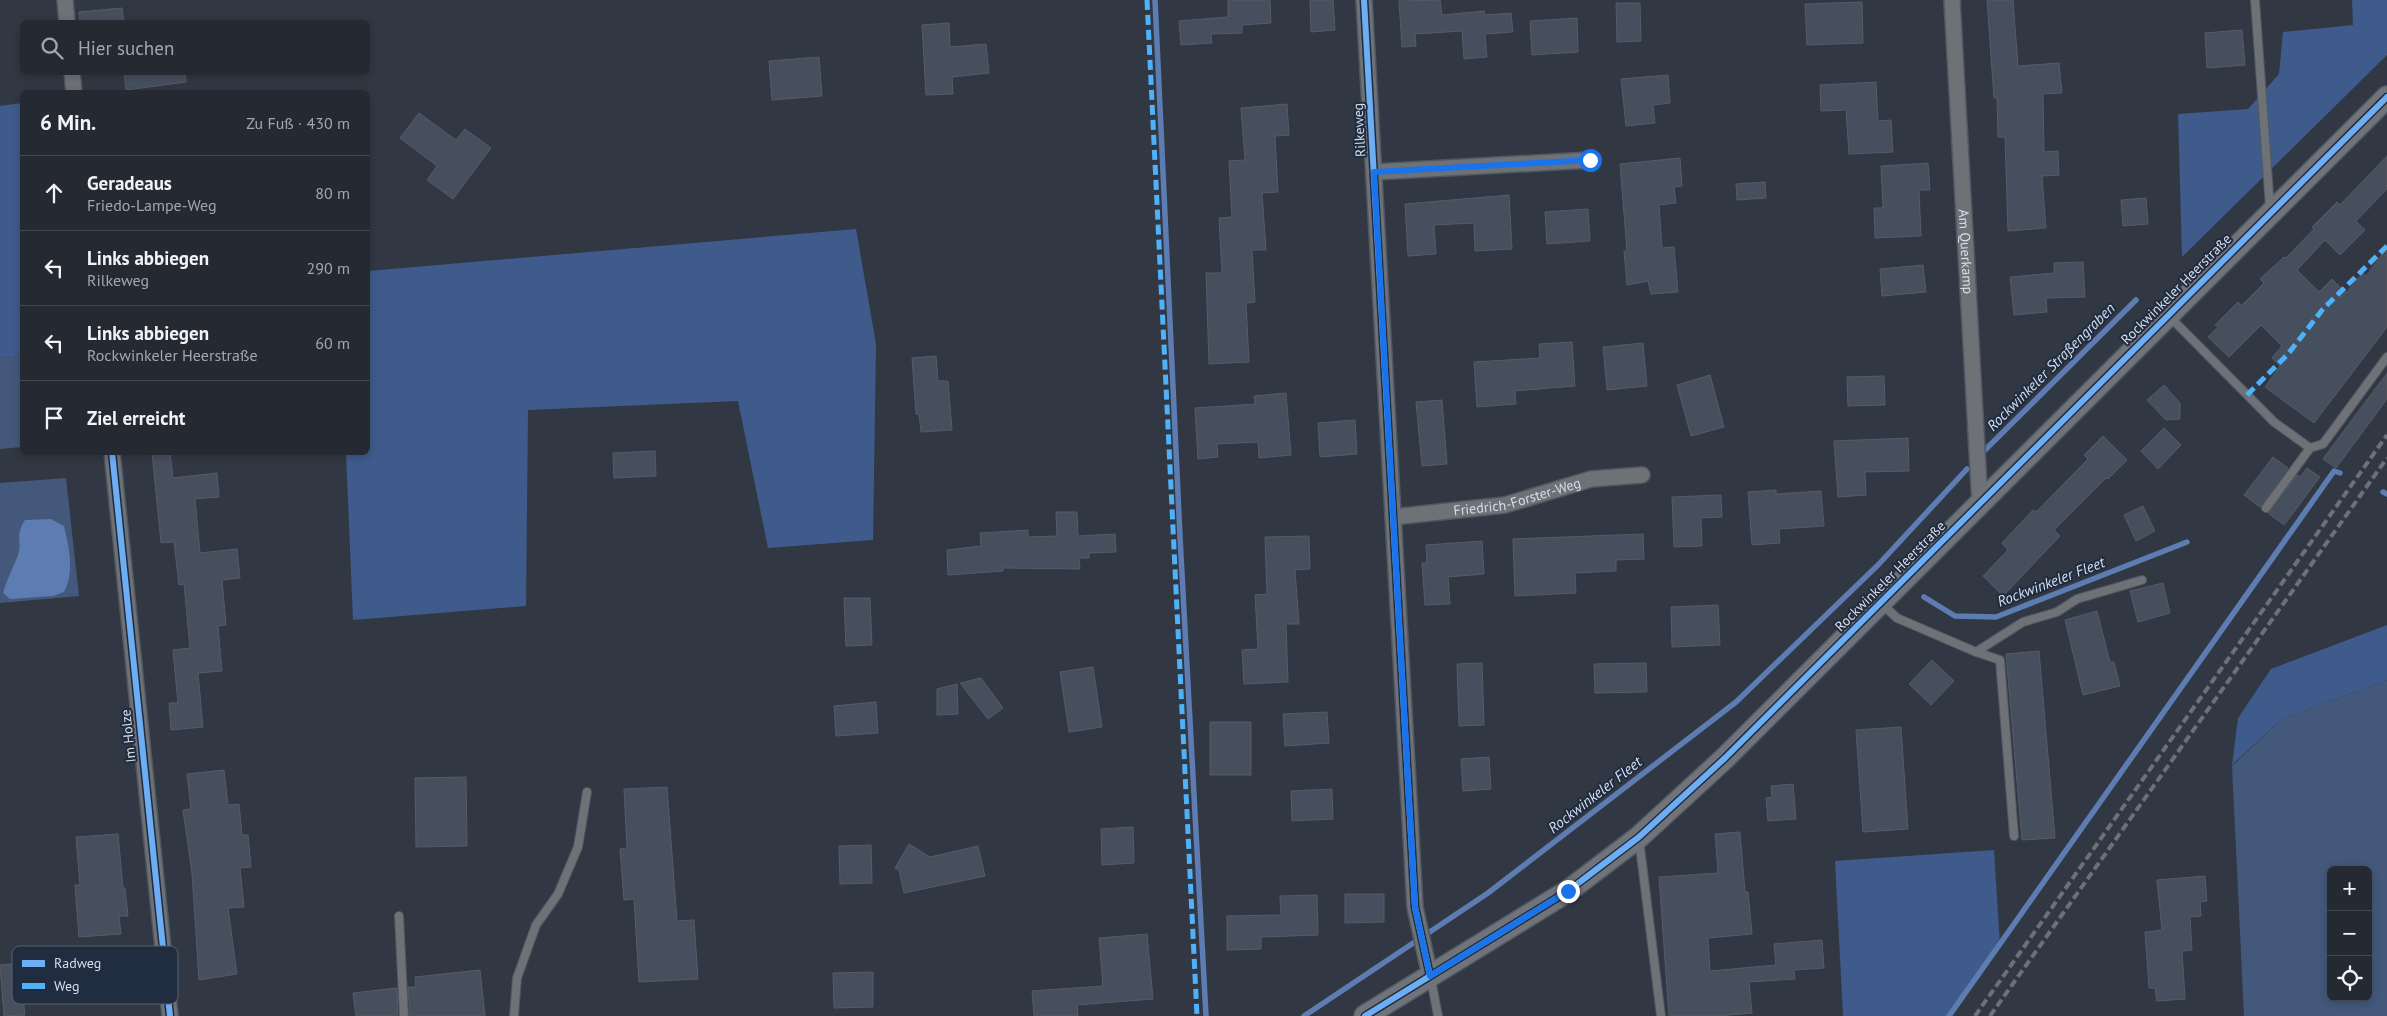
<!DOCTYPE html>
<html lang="de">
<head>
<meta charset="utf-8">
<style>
	body { margin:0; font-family:"PT Sans",sans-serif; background:#2d323a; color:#f1f3f6 }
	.controls { position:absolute; right:15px; bottom:15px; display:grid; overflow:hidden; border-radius:8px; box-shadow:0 2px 8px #0003 }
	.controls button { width:45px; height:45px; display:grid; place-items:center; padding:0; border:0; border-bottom:1px solid #42464d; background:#252a32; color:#f1f3f6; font:25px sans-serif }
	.stop { position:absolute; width:15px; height:15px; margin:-11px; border:4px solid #1a73e8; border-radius:50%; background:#fff }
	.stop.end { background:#1a73e8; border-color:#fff; box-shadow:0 1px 5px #0008 }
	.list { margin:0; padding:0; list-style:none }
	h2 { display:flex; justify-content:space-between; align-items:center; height:65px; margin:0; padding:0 20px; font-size:21px }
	h2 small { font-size:16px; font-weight:400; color:#a3a7ac }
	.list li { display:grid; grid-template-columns:32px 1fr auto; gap:15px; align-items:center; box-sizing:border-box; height:75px; padding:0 20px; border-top:1px solid #42464d }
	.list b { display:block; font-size:19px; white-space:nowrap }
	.list p { margin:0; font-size:16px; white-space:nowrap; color:#a3a7ac }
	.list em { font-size:16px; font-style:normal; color:#a3a7ac }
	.icon { flex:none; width:28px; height:28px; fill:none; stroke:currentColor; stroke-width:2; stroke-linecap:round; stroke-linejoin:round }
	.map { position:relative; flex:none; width:2387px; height:1016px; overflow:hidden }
	.search { position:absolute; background:#252a32; box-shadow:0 2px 8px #0003; left:20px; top:20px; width:350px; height:55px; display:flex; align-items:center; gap:12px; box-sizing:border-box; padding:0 18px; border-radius:8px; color:#a3a7ac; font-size:19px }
	.panel { position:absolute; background:#252a32; box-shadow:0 2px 8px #0003; left:20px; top:90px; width:350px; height:365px; border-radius:8px }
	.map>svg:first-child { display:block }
	.green { fill:#43587a; fill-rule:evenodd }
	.forest { fill:#3e5b8b }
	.water { fill:#5d7cb1 }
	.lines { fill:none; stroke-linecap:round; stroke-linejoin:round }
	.stream { stroke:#5d7cb1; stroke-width:5.5 }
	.building { fill:#464f5d; stroke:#565c65 }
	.lane-casing { stroke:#505760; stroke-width:10 }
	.street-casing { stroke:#505760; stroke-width:18 }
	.secondary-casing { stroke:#505760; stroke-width:24 }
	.lane { stroke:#6e7277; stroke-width:8 }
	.street { stroke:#6e7277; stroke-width:15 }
	.secondary { stroke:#70747a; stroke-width:21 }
	.rail { stroke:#6c7078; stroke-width:4; stroke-dasharray:8 4; stroke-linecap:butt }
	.quiet { stroke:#4fb1f8; stroke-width:5; stroke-dasharray:10 5; stroke-linecap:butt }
	.cycleway-casing { stroke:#202c3f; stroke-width:9 }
	.cycleway { stroke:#6dadf4; stroke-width:6 }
	.route { stroke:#1a73e8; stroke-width:6 }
	.labels { text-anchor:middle; stroke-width:4; stroke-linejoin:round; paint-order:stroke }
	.street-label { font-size:14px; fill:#d6deeb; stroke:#202c3f }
	.water-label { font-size:15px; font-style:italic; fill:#d4dfef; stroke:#202c3f }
	.key { fill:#202c3f; stroke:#576173; stroke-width:1 }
	.key-label { font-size:14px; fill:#d6deeb }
</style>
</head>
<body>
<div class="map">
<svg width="2387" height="1016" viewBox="0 0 2387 1016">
	<rect width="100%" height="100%" fill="#313843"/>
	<path class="green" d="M22,356V447L0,449V358Z
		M66,478L79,596L0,603V483Z
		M2387,680V1016H2244L2232,766L2282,719ZM2331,870H2368V997H2331Z"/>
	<path class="forest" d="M2352,0H2387V55L2182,257L2178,114L2248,109L2279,74L2283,32L2353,25Z
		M22,103V356L0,358V106Z
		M856,229L876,344L873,540L768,548L738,401L528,410L526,606L353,620L346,453L368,452V271Z
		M2387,625V680L2282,719L2232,765L2238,718L2271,669Z
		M1994,850L2000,945L1948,1016H1843L1835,861Z"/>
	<path class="water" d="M51,519L64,526C69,547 75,572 64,592L53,596L10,599L3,593C7,579 13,568 18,555C23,541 14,537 25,520Z"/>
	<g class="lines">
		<path class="stream" d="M1155,0L1180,537L1206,1016
			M1984,451L2136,300
			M2383,492L2387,494
			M1924,597L1955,616L1996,617L2187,542
			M1304,1016L1488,893L1736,702L1878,565L1967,469
			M1949,1016L2334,471L2340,473"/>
	</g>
	<path class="building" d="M1228,0H1270L1271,23L1242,25V33L1211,34L1212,43L1181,45L1179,21L1228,17Z
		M1310,0H1333L1335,30L1311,32Z
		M1440,0L1442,15L1484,11L1485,15L1511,13L1513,32L1485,34L1487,57L1464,59L1462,31L1415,34L1416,46L1402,47L1399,1Z
		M1987,0H2013L2018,66L2059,63L2062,93L2043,94L2044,152L2058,151L2059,175L2042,176L2046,228L2008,231L2005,137H1998L1997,98H1994Z
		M1862,2L1863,43L1807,45L1805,4Z
		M1616,3H1640L1641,41L1617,42Z
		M122,8L124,22H80L79,12Z
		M1577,18L1578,52L1532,55L1530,21Z
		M949,23L950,47L986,44L989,73L952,77L953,94L926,95L922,25Z
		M2242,30L2245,65L2207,68L2205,33Z
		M819,57L822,96L772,100L769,61Z
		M124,72H185L186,82L126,90Z
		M1668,75L1670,103L1653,105L1655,123L1626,126L1621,79Z
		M1876,82L1878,121L1891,120L1893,152L1849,154L1846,110L1821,111L1820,85Z
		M1287,104L1289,135L1275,136L1278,192L1262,193L1266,250H1252L1255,302L1246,303L1249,362L1209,364L1206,273H1222L1219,218L1232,217L1229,161L1245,160L1241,108Z
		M419,113L456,140L465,129L491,148L453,199L427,180L437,166L400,138Z
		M2387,156V189L2356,221L2365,230L2340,255L2325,240L2297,270L2319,292L2332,279L2346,293L2363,273L2366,276L2387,248V327L2314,423L2265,387L2280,366L2272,358L2282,346L2261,325L2229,357L2208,337L2218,327L2215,325L2238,302L2241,306L2264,283L2260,279L2284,257L2286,258L2314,229L2312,227L2337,202L2340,205Z
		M1680,158L1682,186L1674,187L1676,203L1659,205L1662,248L1674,247L1678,292L1651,294L1648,281L1627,285L1624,251H1627L1620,164Z
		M1928,163L1930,190H1919L1921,236L1875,238L1874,208H1883L1881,166Z
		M1765,182L1766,198L1737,200L1736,184Z
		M1509,195L1512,249L1475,251L1474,223L1434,225L1436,254L1408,256L1405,204Z
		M2146,198L2148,224L2123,226L2121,200Z
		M1588,209L1590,241L1547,244L1545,212Z
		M2083,262L2085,297L2046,298L2047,312L2014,315L2010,277L2054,273V263Z
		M1923,265L1926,292L1882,296L1880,269Z
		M1572,342L1575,386L1515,391L1516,404L1477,407L1474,362L1540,358L1539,344Z
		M1643,343L1647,386L1607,390L1603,347Z
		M936,356L938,381H948L952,430L921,432L919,414H916L912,358Z
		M2387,373V399L2336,468L2323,459Z
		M1710,375L1724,427L1691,436L1677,385Z
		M1884,376L1885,405L1848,406L1847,377Z
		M2164,385L2180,403V419L2166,420L2147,400Z
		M1286,393L1291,455L1259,458L1258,442L1217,444L1218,457L1198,459L1195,408L1255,404L1254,396Z
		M1442,400L1447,464L1422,466L1416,402Z
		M1355,420L1357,454L1320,457L1318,423Z
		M2164,428L2181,445L2158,469L2141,451Z
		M2103,436L2127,460L2108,479L2106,478L2054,530L2060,536L2003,596L1983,576L2008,550L2002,543L2033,510L2036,512L2088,459L2084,455Z
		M1908,438L1909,471L1865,472L1866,495L1838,497L1834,441Z
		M655,451L656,476L614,478L613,453Z
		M152,452H170L173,478L217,473L219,497L195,499L200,553L237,549L240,578L222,580L226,625L218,626L222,671L198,673L203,727L171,730L169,703H178L173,650L190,648L184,584L179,585L174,542L161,543Z
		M2273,457L2288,468L2260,507L2244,495Z
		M2307,468L2320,477L2284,525L2268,513L2297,475L2300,477Z
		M1776,490V494L1821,491L1824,526L1779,529L1780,543L1752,545L1748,492Z
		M1721,495L1722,517L1701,518L1702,546L1674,547L1672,497Z
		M2143,506L2155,531L2136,541L2124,515Z
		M1056,512H1077L1078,536L1115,534L1116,552L1089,553V558H1079L1080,569L1003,568V571L948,575L947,550L981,546L980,533L1028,530V537L1057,536Z
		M1643,534L1644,559L1616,560V571L1575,573L1576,593L1515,596L1513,539Z
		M1309,536L1310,569L1295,570L1299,624H1286L1288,682L1244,684L1242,650L1258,649L1255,595L1267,594L1265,537Z
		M1482,541L1484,574L1448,577L1450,604L1425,605L1422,563H1427L1426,545Z
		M2163,583L2170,613L2138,622L2130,591Z
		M844,598H870L872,645L846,646Z
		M1718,605L1720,645L1672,647L1671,607Z
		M2097,611L2110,662H2114L2120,686L2083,695L2065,620Z
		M2039,651L2055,838L2022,840L2006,654Z
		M1932,660L1954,681L1931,705L1909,684Z
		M1482,663L1484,725L1459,726L1457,664Z
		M1646,663L1647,692L1595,693L1594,664Z
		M1093,667L1102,727L1069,732L1060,672Z
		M981,678L1003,708L988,719L960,683Z
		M957,684L958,714L937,715V689Z
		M876,702L878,733L836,736L834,706Z
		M1327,712L1329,743L1285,746L1283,714Z
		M1210,722H1251V775H1210Z
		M1901,727L1908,829L1863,832L1856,730Z
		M1489,757L1491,789L1463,791L1461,759Z
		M224,770L228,805L239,804L242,835H248L251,867L240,868L244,907L228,908L237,974L199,980L192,873L183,810L191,809L187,774Z
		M466,777L467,846L416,847L415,778Z
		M1793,784L1796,819L1768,821L1766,798L1772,797L1771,786Z
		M667,787L677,921L694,920L698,979L639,982L634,899L624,900L620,849L627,848L624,789Z
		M1332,789L1333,819L1292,821L1291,791Z
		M1133,827L1134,863L1102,865L1101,829Z
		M1740,832L1745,892H1748L1752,934L1708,938L1710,971L1776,965L1774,944L1822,940L1824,968L1794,970L1795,979L1749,982L1752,1013L1717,1016H1669L1659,877L1718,873L1715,834Z
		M118,834L123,888H125L128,916H119L121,934L79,937L75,885H80L76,837Z
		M909,844L930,857L978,846L985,876L904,893L899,870L895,868Z
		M871,845L872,883L840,884L839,846Z
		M2205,876L2207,901L2200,902L2201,916L2190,917L2192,950L2182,951L2185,999L2157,1001L2155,988H2149L2145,932L2162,930L2157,880Z
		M1345,894H1384V922L1345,923Z
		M1317,895L1318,935L1261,937V949L1227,950V916L1281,915L1280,896Z
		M1147,934L1153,999L1077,1005L1078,1016H1034L1032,991L1103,986L1099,938Z
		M52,960L54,986L22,989L25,1015L4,1016L0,965Z
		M480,970L485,1016H410L408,987H416L415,977Z
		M873,972V1007L834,1008L833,973Z
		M397,988L398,1016H356L353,993Z"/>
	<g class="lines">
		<g class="lane-casing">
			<path id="lane" d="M2255,0L2270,208
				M2169,316L2274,422L2310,448L2323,444L2387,357
				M2266,508L2310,448
				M1882,604L1897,618L1976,652L2000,660L2014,836
				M1976,652L2023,622L2057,612L2077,599L2142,580
				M1639,839L1661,1016
				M399,916L404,1016
				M1431,979L1438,1016
				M514,1016L517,978L536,925L558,894L578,847L587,792"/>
		</g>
		<g class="street-casing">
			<g id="street">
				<path d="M65,0L67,22"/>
				<path d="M1364,0L1415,907L1430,976"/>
				<path id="s1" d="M1952,0L1980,504"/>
				<path d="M72,72L74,92"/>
				<path d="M1374,172L1590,160"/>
				<path d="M112,452L170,1016"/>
				<path id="s2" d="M1393,517L1505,505L1591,479L1642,475"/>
			</g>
		</g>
		<g class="secondary-casing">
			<path id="secondary" d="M1365,1016L1568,891L1639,837L1725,758L2387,97"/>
		</g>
		<use href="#lane" class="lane"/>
		<use href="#street" class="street"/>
		<use href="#secondary" class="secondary"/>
		<path class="rail" d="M1975,1016L2387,435
			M1990,1016L2387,458"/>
		<path class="quiet" d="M1147,0L1197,1016
			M2247,395L2288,354L2323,309L2387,246"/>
		<g class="cycleway-casing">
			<path id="cycleway" d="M1364,0L1415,907L1430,976
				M112,452L170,1016
				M1365,1016L1568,891L1639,837L1725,758L2387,97"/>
		</g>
		<use href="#cycleway" class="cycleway"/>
	</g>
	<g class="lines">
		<path class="route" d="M1568,891L1430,976L1415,907L1374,172L1590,160"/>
	</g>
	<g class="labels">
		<g class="street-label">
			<text transform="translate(1359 130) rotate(-93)" y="5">Rilkeweg</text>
			<text dy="5" stroke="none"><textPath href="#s1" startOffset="252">Am Querkamp</textPath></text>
			<text transform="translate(2176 289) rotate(-45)" y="5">Rockwinkeler Heerstraße</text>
			<text dy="5" stroke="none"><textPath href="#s2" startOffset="126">Friedrich-Forster-Weg</textPath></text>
			<text transform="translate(1890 576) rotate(-45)" y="5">Rockwinkeler Heerstraße</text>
			<text transform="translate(128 736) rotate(-96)" y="5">Im Holze</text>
		</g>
		<g class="water-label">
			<text transform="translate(2051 367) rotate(-45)" y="5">Rockwinkeler Straßengraben</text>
			<text transform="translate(2051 582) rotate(-21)" y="5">Rockwinkeler Fleet</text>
			<text transform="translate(1595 795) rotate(-38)" y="5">Rockwinkeler Fleet</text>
		</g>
	</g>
	<rect x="12" y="946" width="166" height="58" rx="8" class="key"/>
	<rect x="22" y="960" width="23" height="7" fill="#6dadf4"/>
	<rect x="22" y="983" width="23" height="6" fill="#4fb1f8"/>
	<g class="key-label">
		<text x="54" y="968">Radweg</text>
		<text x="54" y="991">Weg</text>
	</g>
</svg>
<div class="controls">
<button>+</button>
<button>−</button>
<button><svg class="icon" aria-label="locate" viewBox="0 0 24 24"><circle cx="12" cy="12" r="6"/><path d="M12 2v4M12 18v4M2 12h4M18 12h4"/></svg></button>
</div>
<div class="stop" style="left:1590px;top:160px"></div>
<div class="stop end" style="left:1568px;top:891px"></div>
<div class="search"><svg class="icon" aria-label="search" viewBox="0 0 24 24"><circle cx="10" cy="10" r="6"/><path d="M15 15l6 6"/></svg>Hier suchen</div>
<section class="panel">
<h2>6 Min.<small>Zu Fuß · 430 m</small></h2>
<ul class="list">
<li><svg class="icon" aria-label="ahead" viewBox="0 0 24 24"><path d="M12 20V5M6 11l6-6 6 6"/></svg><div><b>Geradeaus</b><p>Friedo-Lampe-Weg</p></div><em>80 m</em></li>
<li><svg class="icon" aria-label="left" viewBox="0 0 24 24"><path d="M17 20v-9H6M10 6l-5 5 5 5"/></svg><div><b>Links abbiegen</b><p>Rilkeweg</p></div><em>290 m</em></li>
<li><svg class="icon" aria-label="left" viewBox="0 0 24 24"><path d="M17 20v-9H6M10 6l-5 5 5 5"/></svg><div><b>Links abbiegen</b><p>Rockwinkeler Heerstraße</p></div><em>60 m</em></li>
<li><svg class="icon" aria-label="arrive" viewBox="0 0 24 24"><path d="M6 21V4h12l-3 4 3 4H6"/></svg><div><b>Ziel erreicht</b></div></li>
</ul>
</section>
</div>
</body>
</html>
